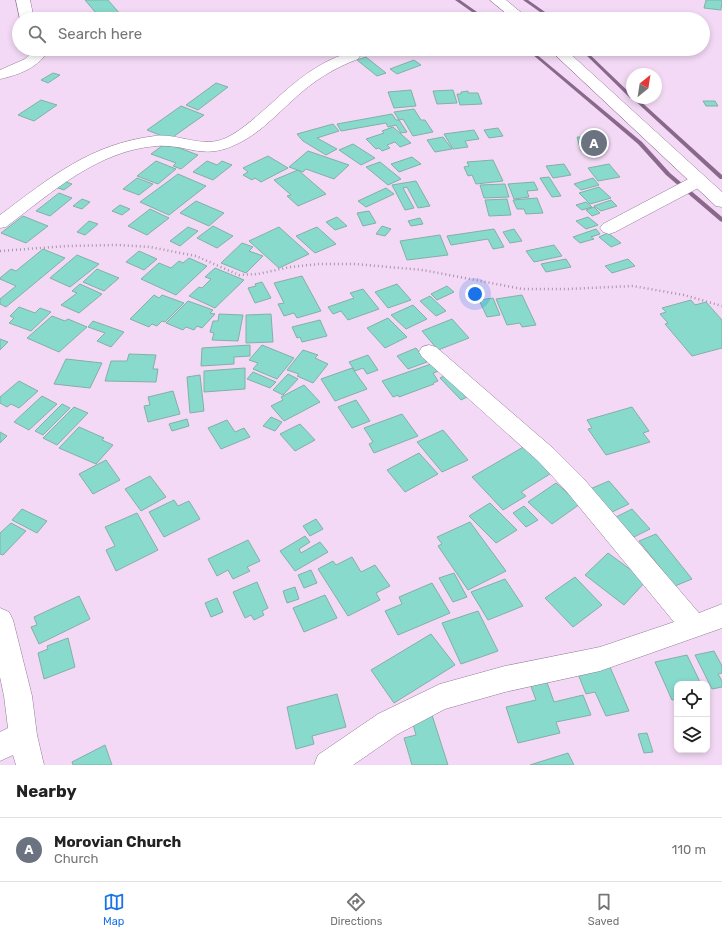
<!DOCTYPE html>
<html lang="en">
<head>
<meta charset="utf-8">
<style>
	body { margin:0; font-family:Rubik,sans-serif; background:#f6f6f6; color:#222 }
	.controls { position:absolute; right:12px; bottom:12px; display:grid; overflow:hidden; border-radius:8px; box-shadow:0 2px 6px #0003 }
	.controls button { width:36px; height:36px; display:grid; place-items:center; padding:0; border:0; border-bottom:1px solid #e0e0e0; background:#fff; color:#222; font:20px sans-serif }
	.compass { position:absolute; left:626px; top:68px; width:36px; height:36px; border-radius:50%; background:#fff; box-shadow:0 2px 6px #0003; rotate:30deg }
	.you { position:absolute; left:475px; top:294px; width:14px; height:14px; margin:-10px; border:3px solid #fff; border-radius:50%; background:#1a73e8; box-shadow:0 0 0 6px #1a73e833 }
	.badge { display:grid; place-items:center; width:26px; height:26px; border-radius:50%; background:#1a73e8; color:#fff; font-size:13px; font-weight:700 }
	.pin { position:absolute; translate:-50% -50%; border:2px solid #fff; box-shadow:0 1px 4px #0006 }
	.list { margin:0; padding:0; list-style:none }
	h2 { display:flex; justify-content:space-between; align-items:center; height:52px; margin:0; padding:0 16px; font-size:17px }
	h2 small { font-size:13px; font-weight:400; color:#767676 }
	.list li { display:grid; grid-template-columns:26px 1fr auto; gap:12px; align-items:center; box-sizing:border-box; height:64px; padding:0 16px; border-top:1px solid #e0e0e0 }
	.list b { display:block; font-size:15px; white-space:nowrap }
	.list p { margin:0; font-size:13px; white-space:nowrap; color:#767676 }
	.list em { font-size:13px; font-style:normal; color:#767676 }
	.icon { flex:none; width:22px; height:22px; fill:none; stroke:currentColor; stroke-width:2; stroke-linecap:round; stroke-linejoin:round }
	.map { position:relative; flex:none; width:722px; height:765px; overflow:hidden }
	.search { position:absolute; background:#fff; box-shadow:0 2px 6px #0003; left:12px; right:12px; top:12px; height:44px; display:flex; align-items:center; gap:10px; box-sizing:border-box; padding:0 14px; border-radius:22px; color:#767676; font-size:15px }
	.sheet { height:116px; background:#fff }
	nav { display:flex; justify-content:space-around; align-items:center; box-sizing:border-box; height:56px; border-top:1px solid #e0e0e0; background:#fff; font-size:11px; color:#767676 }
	nav a { display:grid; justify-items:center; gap:2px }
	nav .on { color:#1a73e8 }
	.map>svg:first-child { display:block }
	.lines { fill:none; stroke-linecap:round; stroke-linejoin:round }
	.stream { fill:#89688c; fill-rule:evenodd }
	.building { fill:#88dacd; stroke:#84afa7 }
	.minor-casing { stroke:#937b95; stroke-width:1 }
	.major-casing { stroke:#937b95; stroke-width:1 }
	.path { stroke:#a894aa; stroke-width:2.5; stroke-dasharray:1 3; stroke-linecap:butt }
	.minor { fill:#fff; fill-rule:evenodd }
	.major { fill:#fff; fill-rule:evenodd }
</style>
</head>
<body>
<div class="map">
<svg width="722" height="765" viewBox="0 0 722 765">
	<rect width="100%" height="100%" fill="#f3d9f5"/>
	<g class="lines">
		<path class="stream" d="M455,0H460L487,19H482Z
			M523,0H528L555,19H550Z
			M526,49H530L642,142L670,173L722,217V222L720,221L666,175L638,144Z
			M580,49H584L632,95V98H637L722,175V179H720L632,98H630Z"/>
	</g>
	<path class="building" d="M85,0H108L121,15L101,19Z
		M706,0H722L721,10L704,8Z
		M647,49H673L674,53L647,51Z
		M366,57L386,73L377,76L357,60Z
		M414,60L421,65L397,74L390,69Z
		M53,73L60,75L48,83L41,80Z
		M216,83L228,87L198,110L186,105Z
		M411,90L416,106L394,108L388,92Z
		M453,90L457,103L437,104L433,91Z
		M468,91V93H478L482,104L460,105L457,94H461V92Z
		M41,100L57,105L34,121L18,115Z
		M703,101H715L718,106H706Z
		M181,106L204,115L170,139L147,130Z
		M414,109L421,120H425L433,132L413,136L403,119L399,120L394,112Z
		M392,114L396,120H399L407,132L401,133L396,125L388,127L386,123L341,131L337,124Z
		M333,124L339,131L317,138L337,149L326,155L303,141L297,134Z
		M393,127L411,143L400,147L395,142L387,145L390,148L382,151L379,148L376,149L366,139L384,133L382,131Z
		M498,128L503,136L489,138L484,130Z
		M474,130L479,139L465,141L468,147L453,149L444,134Z
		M443,137L452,149L435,152L427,140Z
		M577,137H589L594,151H581Z
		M166,143L198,155L181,169L173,166L176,163L151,154Z
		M353,144L375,158L361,165L339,150Z
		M308,151L349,165L334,179L306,169L303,172L289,167Z
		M268,156L288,168L261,182L255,178L252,180L243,175L248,172L243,168Z
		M412,157L421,164L399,172L391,164Z
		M493,160L503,181L476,184L472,175L468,176L464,167L469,166L467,162Z
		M156,161L176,169L158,184L137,176Z
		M207,161L217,165L222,161L232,165L213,180L193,172Z
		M380,162L401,179L388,185L366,167Z
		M564,164L571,175L553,178L546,166Z
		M609,164L620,177L598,181L588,168Z
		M298,170L326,194L298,206L287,196L291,195L274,180Z
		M178,174L206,186L169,215L140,202Z
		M549,177L561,196L552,197L540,178Z
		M137,178L153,184L139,195L123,189Z
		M593,178L599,185L581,190L574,184Z
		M63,181L72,184L64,190L55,187Z
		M416,181L430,206L418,208L407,187L403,188L414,208L405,210L392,185Z
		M534,182L538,190L527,191L529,197L514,199L508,184Z
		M505,184L509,197L484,198L480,185Z
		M599,187L611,198L590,204L579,193Z
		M386,188L394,194L366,207L358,201Z
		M59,193L72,198L50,216L36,211Z
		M537,198L543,213L526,214L524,209H517L513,200Z
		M82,199L90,202L82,209L73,206Z
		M507,199L511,215L489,216L485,200Z
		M611,200L617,206L601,211L594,206Z
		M196,201L224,213L209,226L180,213Z
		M586,202L592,207L582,210L576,205Z
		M120,205L130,209L122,215L112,211Z
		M594,207L600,213L592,216L586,210Z
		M150,209L169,218L147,235L128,226Z
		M369,211L376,223L363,226L357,213Z
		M23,216L48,226L26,243L1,233Z
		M337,217L347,226L335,230L326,222Z
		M588,217L598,225L586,229L576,221Z
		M420,218L423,224L411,226L408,221Z
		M89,221L98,224L85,235L77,232Z
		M213,226L233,236L217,248L197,238Z
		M382,226L391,229L385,236L376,234Z
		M188,227L198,231L180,246L170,241Z
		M279,227L309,254L279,268L249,241Z
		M317,227L336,244L315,253L296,236Z
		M494,229L504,247L493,249L488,239L451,245L447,236Z
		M514,229L522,241L510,243L503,232Z
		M596,229L600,234L591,237L594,239L580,243L573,237Z
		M608,233L621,243L611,247L599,237Z
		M440,235L448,255L407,260L400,241Z
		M242,243L253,247L249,251L263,256L246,273L221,263Z
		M554,245L562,256L534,262L526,251Z
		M43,249L65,258L6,307L0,304V299L16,286L0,279V278L11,269L16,271Z
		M139,251L157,259L144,270L126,262Z
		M77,255L99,264L70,287L50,278Z
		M189,258L207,266L176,295L141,279L159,263L171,268L179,261L183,263Z
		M566,259L571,267L546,272L541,264Z
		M628,259L635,266L612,273L605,266Z
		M215,268L244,280L215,308L189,296L199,287L202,288L211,279L205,277Z
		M97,269L119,278L104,291L83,282Z
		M302,276L321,311L297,318L294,313L284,316L278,304L284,303L274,283Z
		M262,282L271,298L255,303L248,288L256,286L255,284Z
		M80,284L102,294L79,313L61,305L77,293L72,291Z
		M397,284L411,300L388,308L375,292Z
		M447,286L454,292L437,300L431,294Z
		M363,289L379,309L348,320L341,311L333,314L328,307L354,298L350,293Z
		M154,295L159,298L162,295L184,303L165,322L162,321L157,326L152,324L149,327L130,319Z
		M522,295L536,325L522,327L520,323L507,325L496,299Z
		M430,296L446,311L436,316L420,301Z
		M493,298L500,315L487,317L479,300Z
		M691,300L695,305L706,302L722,320V348L692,356L665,324L668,323L660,314L666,312L662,308Z
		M188,301L213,310L210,313L215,314L202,328L197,326L194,330L186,327L183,330L166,323Z
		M413,305L427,319L406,329L391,315Z
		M19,307L35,313L40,308L51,312L31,331L9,323L14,318L10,316Z
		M219,314L243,315L238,341L212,340L214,333L210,332L213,321H218Z
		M271,314L273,342L246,343V315Z
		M52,316L65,321L68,319L87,327L59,352L27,338Z
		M388,318L407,337L385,348L367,328Z
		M452,319L469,338L438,350L422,331Z
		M320,320L327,336L302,342L300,337L297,338L292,327Z
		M93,321L124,332L111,347L97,341L105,333L88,327Z
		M0,339L8,342L0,350Z
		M250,345V356L234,357V364L201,366L202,348Z
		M262,345L294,358L277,379L253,369L258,363L249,360Z
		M416,348L427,362L408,369L397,356Z
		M303,350L318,355L315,358L328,364L313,383L297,376L299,374L287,370Z
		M129,354L156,355L153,369H158L156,382L105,381L111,361H127Z
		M368,355L378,370L367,374L363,368L355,371L349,362Z
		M66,359L102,363L90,388L54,384Z
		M434,363L439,371L433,373L438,381L433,383L434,384L399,397L398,395L393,397L382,381Z
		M245,368V389L204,392V371Z
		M352,368L367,389L335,401L321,379Z
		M253,372L276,382L270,388L247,379Z
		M450,373L471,395L461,400L440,378Z
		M288,374L298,379L283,395L273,390Z
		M200,375L204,411L190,413L187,377Z
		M19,381L38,391L19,408L11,404L7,407L0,403V397Z
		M304,385L320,402L284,421L271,406L283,400L281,397Z
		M173,391L180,414L148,422L144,406L150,405L148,397Z
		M42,396L57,404L29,430L14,422Z
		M356,400L370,421L352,428L338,407Z
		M62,404L70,408L43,435L35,431Z
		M74,407L88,413L57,445L43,438Z
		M632,407L649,431L643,433L650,442L606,455L588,429L592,428L587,420Z
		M402,414L418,436L374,453L369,444L373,442L364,428Z
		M271,417L282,422L275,431L263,426Z
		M187,419L189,426L172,431L169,424Z
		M227,420L235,432L244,428L250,437L221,449L208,428Z
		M300,424L315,440L295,451L280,434Z
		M79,427L104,438L102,440L113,445L96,464L59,448Z
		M443,430L468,460L442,472L417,442Z
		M0,432L7,436L0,443Z
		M525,446L553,472L521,492L526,496L503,510L472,477Z
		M419,453L438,474L405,492L387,470Z
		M106,460L120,480L93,494L79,474Z
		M150,476L166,497L141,511L125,489Z
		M609,481L629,504L610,513L590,489Z
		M556,483L580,504L552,524L528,502Z
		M174,500L178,506L189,501L200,519L164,537L149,512Z
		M490,503L517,530L496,543L469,516Z
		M524,506L538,520L526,527L513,513Z
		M22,509L47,521L37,533L12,520Z
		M632,509L650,529L634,537L616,517Z
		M137,513L158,550L116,571L106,550L115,546L105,527Z
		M316,519L323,529L310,536L303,526Z
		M470,522L506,571L468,590L438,546L442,544L437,537Z
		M11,523L26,531L3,555L0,554V533Z
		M656,534L692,579L675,586L639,541Z
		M305,536L310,542L299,549L301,553L320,542L328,552L295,571L280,551Z
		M248,540L260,561L247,567L250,571L233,579L228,570L217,576L208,559Z
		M608,553L646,581L624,605L585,575Z
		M352,557L361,572L375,565L390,586L376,593L380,600L348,616L318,569L333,561L336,565Z
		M311,570L317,583L304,588L298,575Z
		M454,573L467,597L453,602L439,578Z
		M575,577L602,605L573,627L545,598Z
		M505,579L523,606L488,620L471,592Z
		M257,582L268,608L262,611L264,615L254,620L251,615L245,618L233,592Z
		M432,583L450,613L398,635L385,611L402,604L399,597Z
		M295,587L299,599L287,603L283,591Z
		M325,595L337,618L304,632L293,608Z
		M79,596L90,619L39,644L31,627L37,625L34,617Z
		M217,598L223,612L211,617L205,603Z
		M478,611L498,651L461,664L442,623Z
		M431,634L455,665L394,703L371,670Z
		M68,638L75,667L44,679L38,653L48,649L47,646Z
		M714,651L722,666V673L718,674L722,681V687L712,689L695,655Z
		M687,655L701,684H677V699L672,700L655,662Z
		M610,667L629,711L606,716L595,692L586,694L578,674Z
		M545,677L554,702L583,695L591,715L556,722L560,733L518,743L506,707L536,700L529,681Z
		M337,694L346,727L312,736L314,744L296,749L287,707Z
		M431,712L448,765H412L404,738L416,735L411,717Z
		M647,733L653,752L644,753L638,734Z
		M105,745L112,765H73L72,762Z
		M568,753L574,765H530Z"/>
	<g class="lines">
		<g class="minor-casing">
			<path id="minor" d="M16,0H30L34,19H20Z
				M35,49H49C40,67 19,75 0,79V70L25,59Z
				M353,52L358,53L360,56L358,59C334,68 313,81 294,99C276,115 259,134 237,144C203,161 188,144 157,146C98,150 51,193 6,227L0,228V215C51,177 90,144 155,136C179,133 202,149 226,138C244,129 259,114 274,101C297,80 322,59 353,52Z
				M698,176L704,177L706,181L704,185L615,232L609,234L603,232L600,228L603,224L692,177Z
				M429,345L436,347L554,449L583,478L699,613L722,604V628L600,671L505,692L445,709L398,734L353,765H314L318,755L378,714L440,684L505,666L600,647L674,622L567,492L538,461L422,357L419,352L422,347Z
				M0,608L9,612L13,620L32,696L37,735L44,765H16L13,755L0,761V732L8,728L4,696L0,677Z"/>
		</g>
		<g class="major-casing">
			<path id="major" d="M490,0H506L529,19H513Z
				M549,49H565L722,192V207L716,206Z"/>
		</g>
		<path class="path" d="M0,251L67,246L118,245L150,247L196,256L239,275L258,274L290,267L319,264H355L423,270L522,289H568L633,286L684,295L722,306"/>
		<use href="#minor" class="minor"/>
		<use href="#major" class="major"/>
	</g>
</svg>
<div class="controls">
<button><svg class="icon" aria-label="locate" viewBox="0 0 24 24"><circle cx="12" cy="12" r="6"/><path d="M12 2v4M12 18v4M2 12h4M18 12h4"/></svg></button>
<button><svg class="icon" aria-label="layers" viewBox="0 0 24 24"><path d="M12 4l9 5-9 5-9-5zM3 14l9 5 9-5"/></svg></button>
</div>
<svg class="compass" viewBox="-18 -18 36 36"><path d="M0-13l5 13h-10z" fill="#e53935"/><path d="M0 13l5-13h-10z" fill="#767676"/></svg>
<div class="you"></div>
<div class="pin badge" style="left:594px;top:143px;background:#6b7280">A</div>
<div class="search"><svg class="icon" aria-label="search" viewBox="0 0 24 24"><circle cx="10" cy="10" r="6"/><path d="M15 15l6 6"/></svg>Search here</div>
</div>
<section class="sheet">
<h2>Nearby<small></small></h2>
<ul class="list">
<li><span class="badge" style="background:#6b7280">A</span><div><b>Morovian Church</b><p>Church</p></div><em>110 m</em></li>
</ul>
</section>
<nav>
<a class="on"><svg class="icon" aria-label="map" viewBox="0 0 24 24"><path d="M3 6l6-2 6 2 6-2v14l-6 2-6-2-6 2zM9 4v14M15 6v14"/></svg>Map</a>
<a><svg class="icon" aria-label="directions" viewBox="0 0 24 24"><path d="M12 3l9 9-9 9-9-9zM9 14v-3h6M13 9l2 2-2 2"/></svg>Directions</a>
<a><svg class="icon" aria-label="saved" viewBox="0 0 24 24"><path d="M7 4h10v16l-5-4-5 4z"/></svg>Saved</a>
</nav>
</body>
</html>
